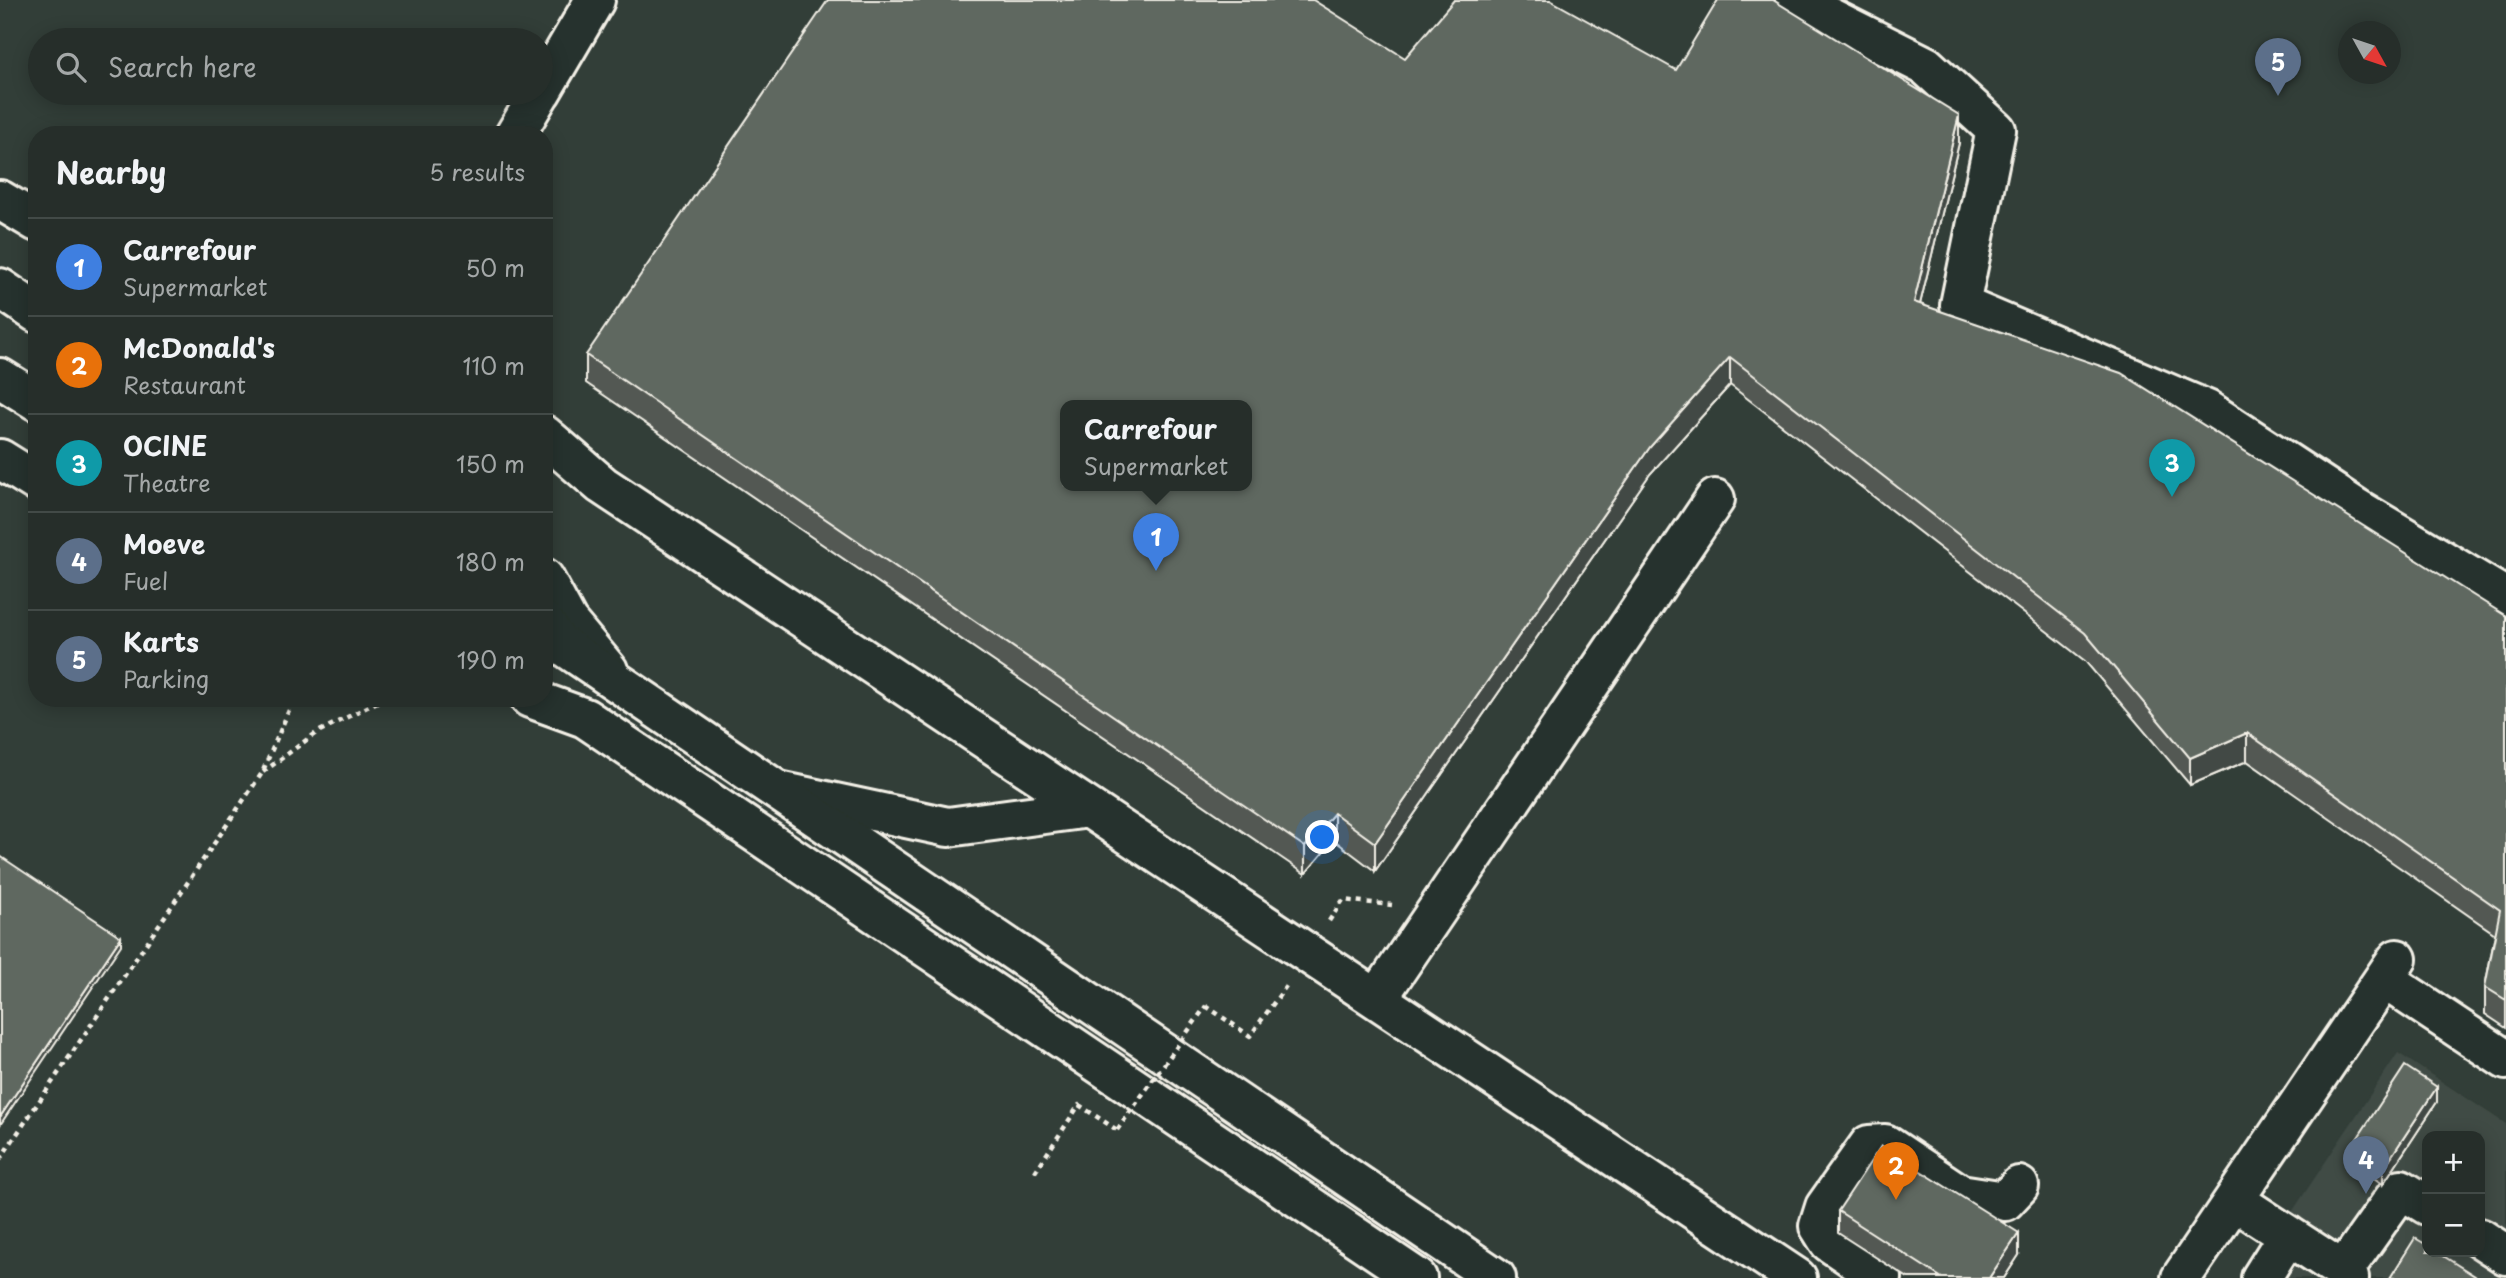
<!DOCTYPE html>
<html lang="en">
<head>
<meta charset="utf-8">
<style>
	body { margin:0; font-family:"Playpen Sans",sans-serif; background:#2e3632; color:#f1f3f6 }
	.controls { position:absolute; right:21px; bottom:21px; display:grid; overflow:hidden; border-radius:14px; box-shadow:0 4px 18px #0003 }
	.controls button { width:63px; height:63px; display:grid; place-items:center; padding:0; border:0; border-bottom:2px solid #424a47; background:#262e2a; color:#f1f3f6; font:35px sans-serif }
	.compass { position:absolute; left:2338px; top:21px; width:63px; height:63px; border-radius:50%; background:#262e2a; box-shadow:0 4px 18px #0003; rotate:130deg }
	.you { position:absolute; left:1323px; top:838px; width:24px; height:24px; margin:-18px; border:5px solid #fff; border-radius:50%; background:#1a73e8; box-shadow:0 0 0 10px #1a73e833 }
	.badge { display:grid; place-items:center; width:46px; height:46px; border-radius:50%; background:#ffd166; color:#fff; font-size:23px; font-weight:700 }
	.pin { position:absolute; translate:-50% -58px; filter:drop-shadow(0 2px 4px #0008) }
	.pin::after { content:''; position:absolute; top:37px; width:24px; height:21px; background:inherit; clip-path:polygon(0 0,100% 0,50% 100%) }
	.popup { position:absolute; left:1060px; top:400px; width:192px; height:91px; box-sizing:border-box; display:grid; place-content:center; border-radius:14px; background:#262e2a; filter:drop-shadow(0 2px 5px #0005); font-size:23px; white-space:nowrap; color:#a4a8a8 }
	.popup b { font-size:26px; color:#f1f3f6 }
	.popup::after { content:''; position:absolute; left:50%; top:100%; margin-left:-14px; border:14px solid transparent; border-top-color:#262e2a }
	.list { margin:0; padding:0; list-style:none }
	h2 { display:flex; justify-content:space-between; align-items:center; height:91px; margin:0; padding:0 28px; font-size:30px }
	h2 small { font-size:23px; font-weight:400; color:#a4a8a8 }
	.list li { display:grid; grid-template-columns:46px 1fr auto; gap:21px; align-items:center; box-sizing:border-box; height:98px; padding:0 28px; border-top:2px solid #424a47 }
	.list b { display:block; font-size:26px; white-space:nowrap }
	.list p { margin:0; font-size:23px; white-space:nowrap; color:#a4a8a8 }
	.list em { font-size:23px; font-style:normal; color:#a4a8a8 }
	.icon { flex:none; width:38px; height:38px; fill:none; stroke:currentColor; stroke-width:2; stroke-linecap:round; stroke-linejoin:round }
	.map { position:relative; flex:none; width:2506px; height:1278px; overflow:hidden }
	.search { position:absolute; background:#262e2a; box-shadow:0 4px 18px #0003; left:28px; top:28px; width:525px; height:77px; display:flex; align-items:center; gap:18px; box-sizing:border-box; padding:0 24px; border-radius:38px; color:#a4a8a8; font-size:26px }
	.panel { position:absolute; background:#262e2a; box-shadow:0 4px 18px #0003; left:28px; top:126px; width:525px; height:581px; border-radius:28px }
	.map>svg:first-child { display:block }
	.built { fill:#404b44; fill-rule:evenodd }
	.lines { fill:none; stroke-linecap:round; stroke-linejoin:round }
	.minor-casing { stroke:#f4f1e8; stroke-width:44 }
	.major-casing { stroke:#f4f1e8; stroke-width:44 }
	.path { stroke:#f4f1e8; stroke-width:4.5; stroke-dasharray:5 5; stroke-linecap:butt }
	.minor { stroke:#26332d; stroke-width:38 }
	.major { stroke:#26332d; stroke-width:38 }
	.path-bridge { stroke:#f4f1e8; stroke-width:4.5; stroke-dasharray:5 5; stroke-linecap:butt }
	.wall { fill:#525953; stroke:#f4f1e8; stroke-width:2 }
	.shaded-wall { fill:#424944; stroke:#f4f1e8; stroke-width:2 }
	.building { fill:#5f6861; stroke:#f4f1e8; stroke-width:2; fill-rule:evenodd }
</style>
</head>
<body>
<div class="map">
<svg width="2506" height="1278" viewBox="0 0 2506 1278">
	<rect width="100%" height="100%" fill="#323e38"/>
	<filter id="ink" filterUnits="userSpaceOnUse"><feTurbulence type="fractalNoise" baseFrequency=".0143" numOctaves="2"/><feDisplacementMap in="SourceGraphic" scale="14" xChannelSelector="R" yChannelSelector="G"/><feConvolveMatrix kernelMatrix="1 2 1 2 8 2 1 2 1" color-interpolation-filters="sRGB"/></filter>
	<g filter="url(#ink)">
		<path class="built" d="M2398,1053L2506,1124V1278H2248ZM2427,1136H2480V1252H2427Z"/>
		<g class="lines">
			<g class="minor-casing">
				<path id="minor" d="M1795,0L1926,66L1996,130L1960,305L2207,410L2356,508L2506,598
					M541,92L595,0
					M515,135L540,93
					M0,200L37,222
					M544,435L602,485L1797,1278
					M0,459L37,482
					M544,578L568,622L608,670
					M779,791L948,827L1089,808
					M2384,979L2506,1060
					M1377,999L1715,499
					M2234,1200L2343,1271L2349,1278
					M2480,1238L2506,1255
					M2343,1271L2401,1189L2427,1205
					M1882,1278L1829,1242L1819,1226L1825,1207L1869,1145L1885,1144L1960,1194L2005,1201L2019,1186
					M2181,1278L2397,959
					M2261,1278L2288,1235"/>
			</g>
			<g class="major-casing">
				<path id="major" d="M0,288L37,313
					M0,378L37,401
					M544,621L558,642L1496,1278
					M530,698L585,718L1417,1278"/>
			</g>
			<path class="path" d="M263,772L316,733L385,698
				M1329,921L1343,900L1392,905
				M1206,1006L1250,1036L1286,986
				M0,1159L262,773L289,710L291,698
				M1035,1172L1079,1105L1117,1130"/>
			<use href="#minor" class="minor"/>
			<use href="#major" class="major"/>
			<path class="path-bridge" d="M1117,1130L1206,1006"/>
		</g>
		<path class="wall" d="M1405,58L1959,143L1920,304L2506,616V1028L2485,1014V987L2495,934L2247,761L2190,785L2085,661L1730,385L1650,474L1375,871L1334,840L1305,874L586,383V355Z
			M2437,1102L2383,1184L2351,1163V1148Z
			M1838,1211L2019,1255L2004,1278H1908L1838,1233Z"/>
		<path class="shaded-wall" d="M1959,115V143L1914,329V302Z
			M1730,357V385L1650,474L1375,871V843L1650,447Z
			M2247,733V761L2190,785V758Z
			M1334,813V840L1305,874V847Z
			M121,937V945L0,1125V1117Z
			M2437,1087V1102L2383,1184V1169Z
			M2019,1233V1255L2004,1278H1989Z"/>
		<path class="building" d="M828,0H1313L1405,58L1454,0H1550L1676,70L1718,0H1773L1959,115L1914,302L2121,373L2506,616V1000L2485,987L2500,910L2247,733L2190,758L2085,633L1730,357L1650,447L1375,843L1334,813L1305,847L586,355ZM1065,405H1247V485H1065Z
			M0,856L121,937L0,1117Z
			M2405,1066L2437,1087L2383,1169L2351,1148Z
			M1881,1146L2019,1233L1989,1278H1942L1838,1211Z
			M2415,1238L2427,1245V1252H2437L2478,1278H2390Z"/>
	</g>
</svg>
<div class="controls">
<button>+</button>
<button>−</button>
</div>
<svg class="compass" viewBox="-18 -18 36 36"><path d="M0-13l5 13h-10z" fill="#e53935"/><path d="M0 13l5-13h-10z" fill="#a4a8a8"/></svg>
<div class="you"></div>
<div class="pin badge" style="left:1156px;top:571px;background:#3f7fe0">1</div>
<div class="popup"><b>Carrefour</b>Supermarket</div>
<div class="pin badge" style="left:1896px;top:1200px;background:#e8710a">2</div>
<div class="pin badge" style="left:2172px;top:497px;background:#0f9aa8">3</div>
<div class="pin badge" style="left:2366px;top:1194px;background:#5c6f8a">4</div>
<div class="pin badge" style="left:2278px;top:96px;background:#5c6f8a">5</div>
<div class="search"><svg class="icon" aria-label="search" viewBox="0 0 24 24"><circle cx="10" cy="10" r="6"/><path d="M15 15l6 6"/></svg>Search here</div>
<section class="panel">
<h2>Nearby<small>5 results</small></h2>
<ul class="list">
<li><span class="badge" style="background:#3f7fe0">1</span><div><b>Carrefour</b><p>Supermarket</p></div><em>50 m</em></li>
<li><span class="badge" style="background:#e8710a">2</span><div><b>McDonald's</b><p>Restaurant</p></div><em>110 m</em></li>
<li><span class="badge" style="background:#0f9aa8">3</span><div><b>OCINE</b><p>Theatre</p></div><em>150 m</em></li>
<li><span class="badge" style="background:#5c6f8a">4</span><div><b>Moeve</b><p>Fuel</p></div><em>180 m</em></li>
<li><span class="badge" style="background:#5c6f8a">5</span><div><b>Karts</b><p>Parking</p></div><em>190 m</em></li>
</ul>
</section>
</div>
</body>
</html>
